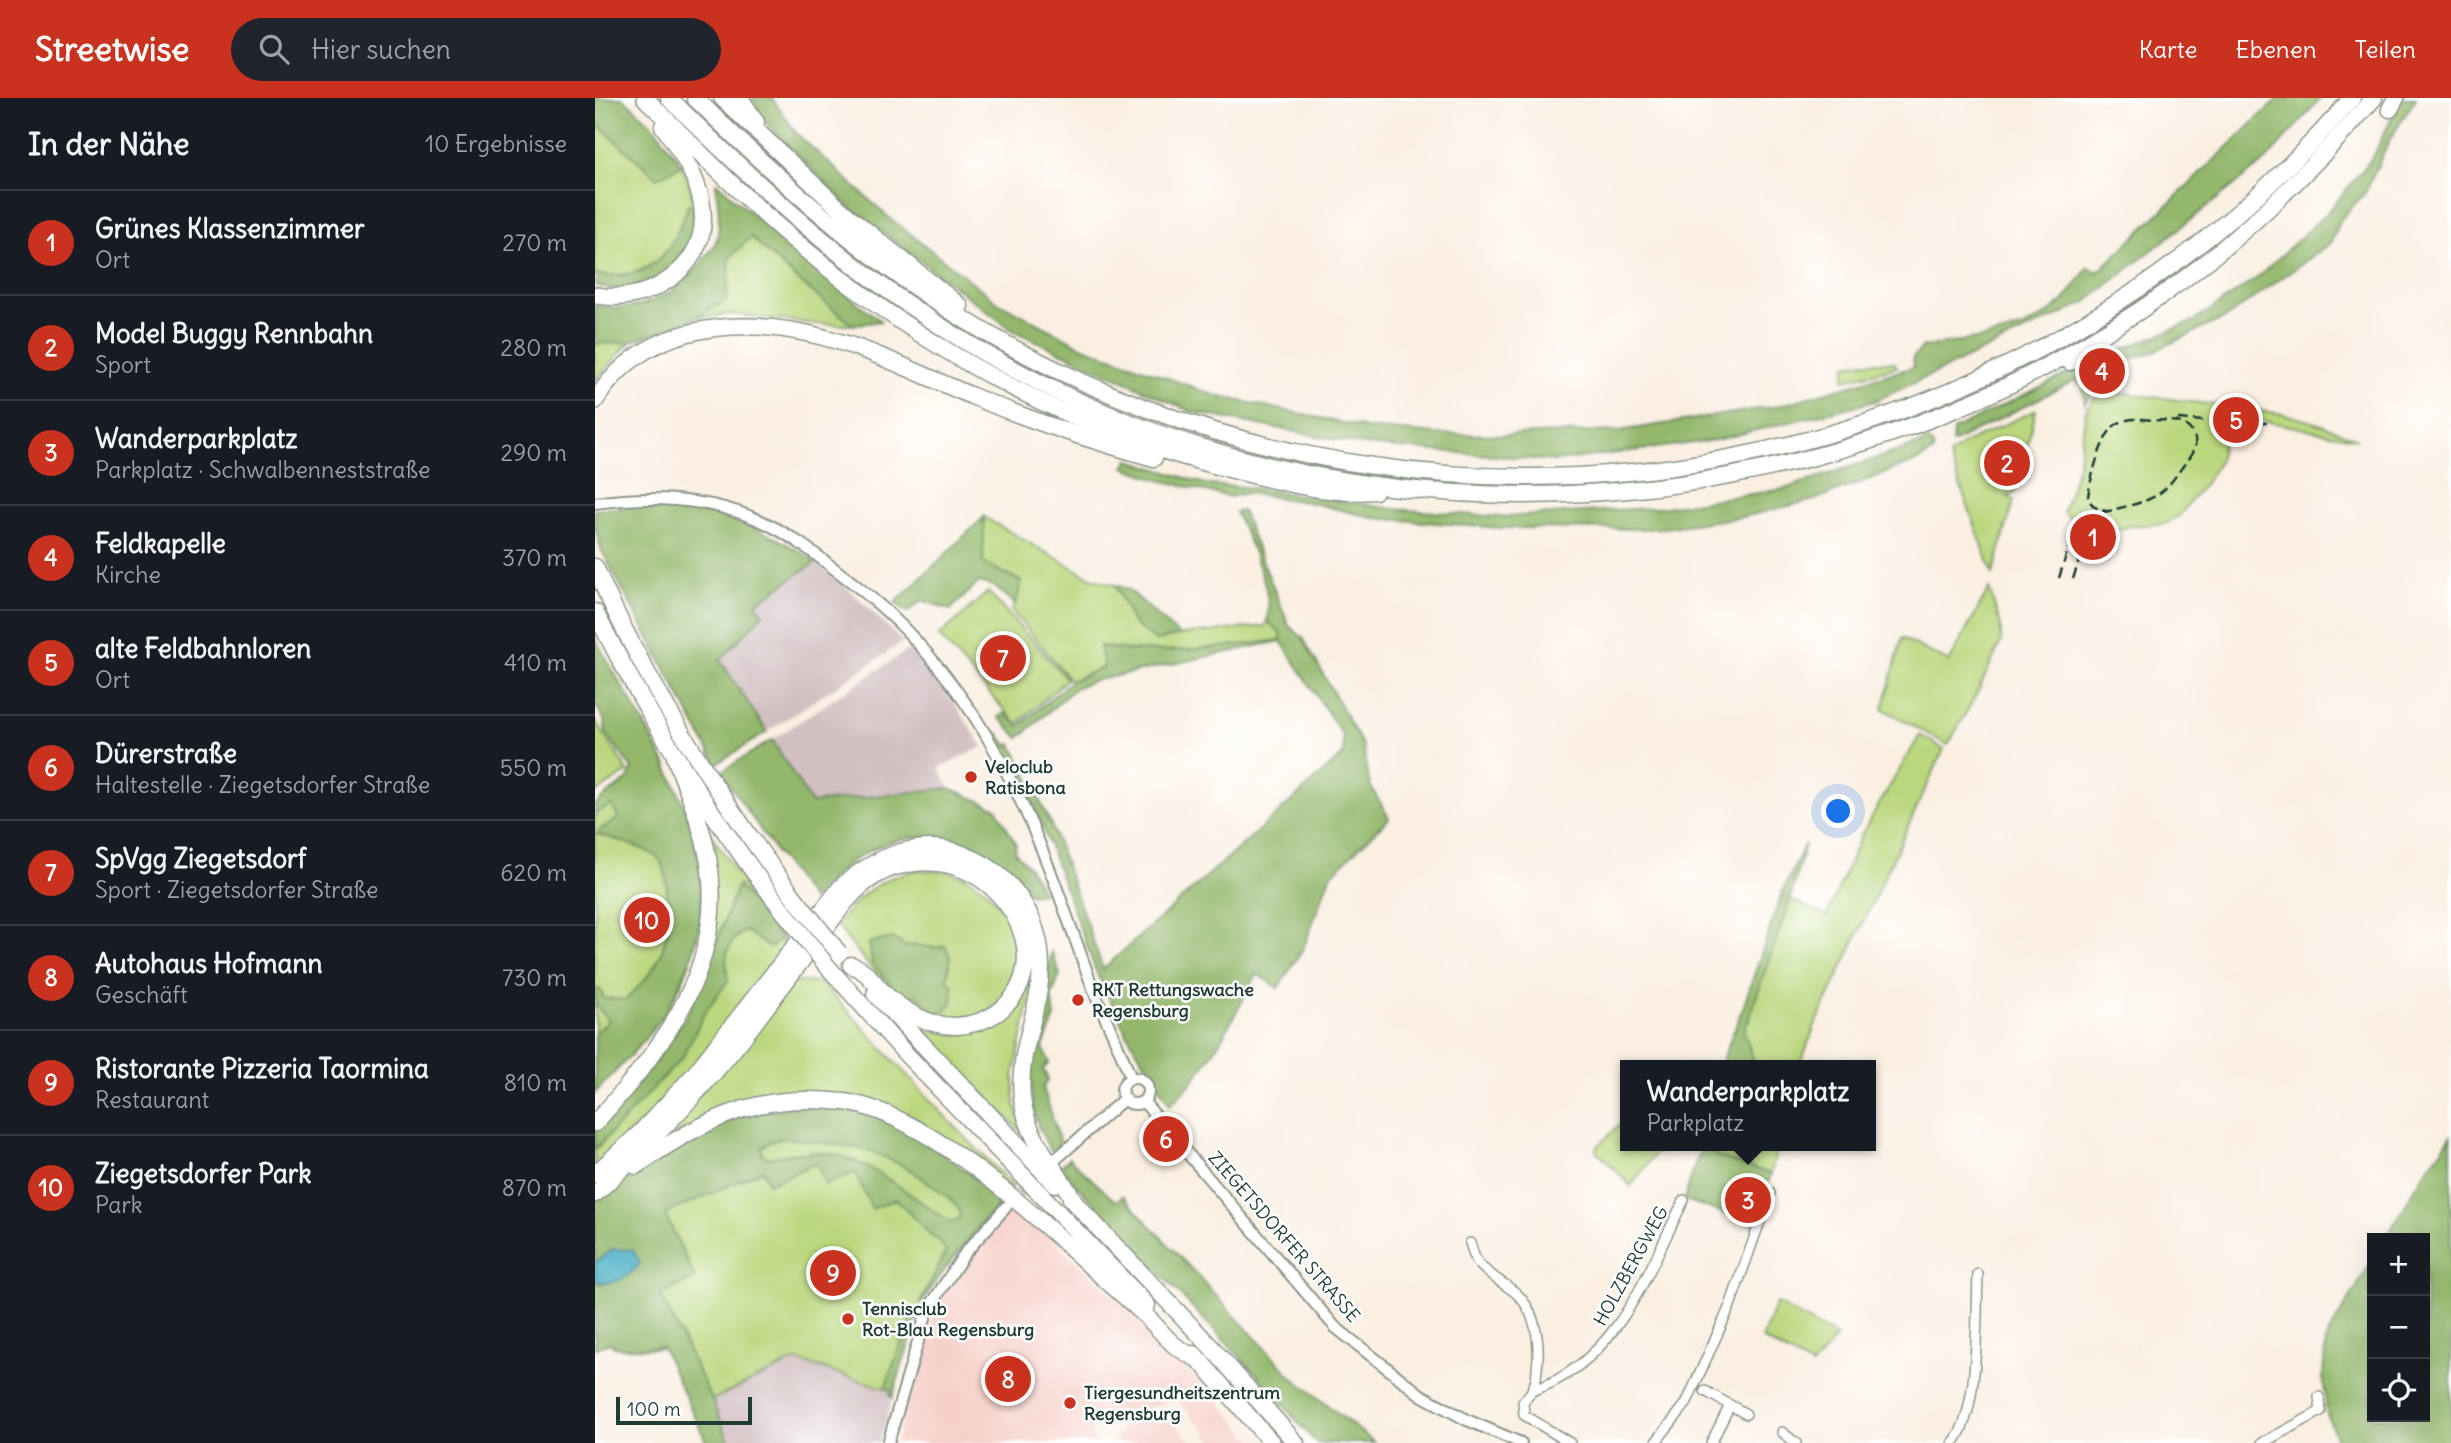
<!DOCTYPE html>
<html lang="de">
<head>
<meta charset="utf-8">
<style>
	body { margin:0; font-family:Delius,sans-serif; background:#20242c; color:#f1f3f6 }
	.controls { position:absolute; right:21px; bottom:21px; display:grid; overflow:hidden; border-radius:0px; box-shadow:0 7px 28px #0002 }
	.controls button { width:63px; height:63px; display:grid; place-items:center; padding:0; border:0; border-bottom:2px solid #363941; background:#171b24; color:#f1f3f6; font:35px sans-serif }
	.scale { position:absolute; left:21px; bottom:18px; width:136px; box-sizing:border-box; padding-left:7px; border:4px solid #1f3d34; border-top:0; font-size:19px; line-height:24px; white-space:nowrap; color:#1f3d34; -webkit-text-stroke:5px #fff; paint-order:stroke }
	.you { position:absolute; left:1244px; top:714px; width:24px; height:24px; margin:-18px; border:5px solid #fff; border-radius:50%; background:#1a73e8; box-shadow:0 0 0 10px #1a73e833 }
	.badge { display:grid; place-items:center; width:46px; height:46px; border-radius:50%; background:#c8321e; color:#fff; font-size:23px; font-weight:700 }
	.pin { position:absolute; translate:-50% -50%; border:4px solid #fff; box-shadow:0 2px 7px #0006 }
	.popup { position:absolute; left:1025px; top:962px; width:256px; height:91px; box-sizing:border-box; display:grid; place-content:center; border-radius:0px; background:#171b24; filter:drop-shadow(0 2px 5px #0005); font-size:23px; white-space:nowrap; color:#9ea1a6 }
	.popup b { font-size:26px; color:#f1f3f6 }
	.popup::after { content:''; position:absolute; left:50%; top:100%; margin-left:-14px; border:14px solid transparent; border-top-color:#171b24 }
	.list { margin:0; padding:0; list-style:none }
	h2 { display:flex; justify-content:space-between; align-items:center; height:91px; margin:0; padding:0 28px; font-size:30px }
	h2 small { font-size:23px; font-weight:400; color:#9ea1a6 }
	.list li { display:grid; grid-template-columns:46px 1fr auto; gap:21px; align-items:center; box-sizing:border-box; height:105px; padding:0 28px; border-top:2px solid #363941 }
	.list b { display:block; font-size:26px; white-space:nowrap }
	.list p { margin:0; font-size:23px; white-space:nowrap; color:#9ea1a6 }
	.list em { font-size:23px; font-style:normal; color:#9ea1a6 }
	.icon { flex:none; width:38px; height:38px; fill:none; stroke:currentColor; stroke-width:2; stroke-linecap:round; stroke-linejoin:round }
	.map { position:relative; flex:none; width:1856px; height:1345px; overflow:hidden }
	header { display:flex; align-items:center; gap:42px; box-sizing:border-box; height:98px; padding:0 35px; background:#c8321e; color:#fff }
	header strong { font-size:33px }
	nav { display:flex; gap:38px; margin-inline-start:auto; font-size:24px }
	.search { width:490px; height:63px; background:#20242c; display:flex; align-items:center; gap:18px; box-sizing:border-box; padding:0 24px; border-radius:38px; color:#9ea1a6; font-size:26px }
	main { display:flex }
	aside { flex:1; background:#171b24 }
	.map>svg:first-child { display:block }
	.built { fill:#f7d1c9 }
	.industrial { fill:#d2bfc1 }
	.green { fill:#bad77d; stroke:#6c8a58; stroke-width:2 }
	.forest { fill:#93b86c; stroke:#597a50; stroke-width:2; fill-rule:evenodd }
	.water { fill:#43acc2; stroke:#31747b; stroke-width:2 }
	.lines { fill:none; stroke-linecap:round; stroke-linejoin:round }
	.tertiary-tunnel { stroke:#cecbbe; stroke-width:10; stroke-dasharray:10 5; stroke-linecap:butt }
	.minor-casing { stroke:#8c968a; stroke-width:12 }
	.tertiary-casing { stroke:#8c968a; stroke-width:14 }
	.motorway-casing { stroke:#8c968a; stroke-width:19 }
	.minor { stroke:#fff; stroke-width:9 }
	.tertiary { stroke:#fff; stroke-width:10 }
	.motorway { stroke:#fff; stroke-width:16 }
	.rail { stroke:#1f3d34; stroke-width:2.5; stroke-dasharray:10 5; stroke-linecap:butt }
	.motorway-bridge-casing { stroke:#8c968a; stroke-width:19; stroke-linecap:butt }
	.motorway-bridge { stroke:#fff; stroke-width:16 }
	.poi-dot { fill:#c8321e; stroke:#fff; stroke-width:2.5 }
	.labels { text-anchor:middle; stroke-width:5; stroke-linejoin:round; paint-order:stroke }
	.poi-label { font-size:18px; font-weight:bold; fill:#1f3d34; stroke:#fff; text-anchor:start }
	.street-label { font-size:18px; fill:#1f3d34; stroke:#fff }
</style>
</head>
<body>
<header>
<strong>Streetwise</strong>
<div class="search"><svg class="icon" aria-label="search" viewBox="0 0 24 24"><circle cx="10" cy="10" r="6"/><path d="M15 15l6 6"/></svg>Hier suchen</div>
<nav><a>Karte</a><a>Ebenen</a><a>Teilen</a></nav>
</header>
<main>
<aside>
<h2>In der Nähe<small>10 Ergebnisse</small></h2>
<ul class="list">
<li><span class="badge">1</span><div><b>Grünes Klassenzimmer</b><p>Ort</p></div><em>270 m</em></li>
<li><span class="badge">2</span><div><b>Model Buggy Rennbahn</b><p>Sport</p></div><em>280 m</em></li>
<li><span class="badge">3</span><div><b>Wanderparkplatz</b><p>Parkplatz · Schwalbenneststraße</p></div><em>290 m</em></li>
<li><span class="badge">4</span><div><b>Feldkapelle</b><p>Kirche</p></div><em>370 m</em></li>
<li><span class="badge">5</span><div><b>alte Feldbahnloren</b><p>Ort</p></div><em>410 m</em></li>
<li><span class="badge">6</span><div><b>Dürerstraße</b><p>Haltestelle · Ziegetsdorfer Straße</p></div><em>550 m</em></li>
<li><span class="badge">7</span><div><b>SpVgg Ziegetsdorf</b><p>Sport · Ziegetsdorfer Straße</p></div><em>620 m</em></li>
<li><span class="badge">8</span><div><b>Autohaus Hofmann</b><p>Geschäft</p></div><em>730 m</em></li>
<li><span class="badge">9</span><div><b>Ristorante Pizzeria Taormina</b><p>Restaurant</p></div><em>810 m</em></li>
<li><span class="badge">10</span><div><b>Ziegetsdorfer Park</b><p>Park</p></div><em>870 m</em></li>
</ul>
</aside>
<div class="map">
<svg width="1856" height="1345" viewBox="0 0 1856 1345">
	<rect width="100%" height="100%" fill="#fff"/>
	<filter id="ink" filterUnits="userSpaceOnUse"><feTurbulence type="fractalNoise" baseFrequency=".0143" numOctaves="2"/><feDisplacementMap in="SourceGraphic" scale="14" xChannelSelector="R" yChannelSelector="G"/><feConvolveMatrix kernelMatrix="1 2 1 2 8 2 1 2 1" color-interpolation-filters="sRGB"/></filter>
	<filter id="wash" filterUnits="userSpaceOnUse"><feTurbulence type="fractalNoise" baseFrequency=".00686" numOctaves="4" result="noise"/><feDisplacementMap in="SourceGraphic" scale="28" xChannelSelector="R" yChannelSelector="G"/><feGaussianBlur stdDeviation="1.57" result="paint"/><feColorMatrix in="noise" values="0 0 0 0 0 0 0 0 0 0 0 0 0 0 0 0 0 1.4 0 .05"/><feComposite in="paint" operator="in"/></filter>
	<g filter="url(#wash)">
		<rect width="100%" height="100%" fill="#faefe1"/>
		<path class="built" d="M417,1111L449,1134L543,1220L616,1294L660,1345H620L578,1297L565,1307L536,1316L521,1326L507,1317L496,1334L500,1345H301L319,1274L340,1211L357,1179L387,1141Z
			M559,1319L561,1324L572,1322L580,1326L598,1345H518L527,1330Z"/>
		<path class="industrial" d="M221,464L257,494L308,544L172,634L125,562L168,516L161,505Z
			M316,550L361,608L388,649L344,670L355,690L216,705L177,642Z
			M201,1262L295,1292L293,1300L297,1303L284,1345H135L117,1302Z"/>
		<path class="green" d="M0,24L87,67L96,91L99,107L93,108C78,157 55,184 0,176Z
			M156,139L204,183L258,227L222,226L137,216L100,220L132,202L135,159Z
			M35,244L0,283V246Z
			M1271,264H1299L1302,269L1249,282L1251,267Z
			M1490,277L1517,281L1516,286C1505,291 1495,294 1490,305L1488,288L1482,284Z
			M1514,293L1689,316L1727,327L1762,341L1633,316L1618,320L1628,342L1624,363L1614,380L1585,417L1570,426L1534,428L1508,438L1505,445L1489,439L1490,434L1474,429L1477,419H1473L1468,414L1483,368L1491,312L1498,302Z
			M1441,312L1420,395L1413,399L1419,402L1398,476L1354,357L1370,345Z
			M389,419L496,480L520,487L539,526L561,543L584,537L670,528L672,523L686,536V543C627,548 564,559 506,548L510,569L476,583L417,513L427,484L388,465Z
			M1394,491L1406,528V544L1381,597L1353,647L1288,611L1307,540L1354,564Z
			M393,494L472,581L422,626L344,538Z
			M0,622L33,674L0,695Z
			M1325,637L1349,651L1219,930L1205,967H1160L1149,934L1195,801L1232,818L1266,737Z
			M70,664C87,701 101,741 106,782C112,821 95,877 73,910C53,941 25,968 0,995V707Z
			M115,735L193,848L81,990L0,1069V1033C36,995 104,916 114,865C116,853 114,839 114,827C115,796 115,766 115,735Z
			M320,772L353,773L371,779L390,791L413,817L422,838L424,858L421,877L413,896L398,909L382,920L358,924L336,920L292,890L241,827C264,798 282,781 320,772Z
			M437,855L440,876L419,978L420,1005L429,1037L327,931L365,937L390,930L411,917Z
			M201,884H226L344,1012L419,1089L416,1091L250,997L196,995L163,1000L71,1040L69,1038L195,887Z
			M1030,1021V1048H1066L1036,1088L1000,1051Z
			M120,1029L332,1046L378,1078L408,1105L360,1159L351,1153L321,1214L298,1291L295,1292L201,1262L117,1302L92,1251L23,1250L15,1245L0,1250V1104L30,1082Z
			M1127,1048H1183L1176,1076L1120,1058Z
			M1181,1205L1242,1239L1217,1268L1167,1241Z"/>
		<path class="forest" d="M0,0H28L58,27L87,67L62,80L0,24Z
			M157,0H177L202,36L292,118L404,205L486,248L622,298L772,330L842,336L911,337L1024,333L1183,308L1319,269L1318,259L1328,249C1377,241 1429,240 1467,204C1477,194 1485,180 1493,169L1503,174L1684,0H1726L1671,62L1490,205L1280,303L1121,342L962,363L769,347L597,314L417,232L254,109L171,25Z
			M1806,0H1821L1795,41L1770,95L1746,121L1736,145L1632,219L1553,256L1521,265L1517,281L1490,277L1357,345L1358,332L1502,261L1599,223L1662,180L1734,113L1778,59Z
			M121,84L216,169L286,223L258,227L204,183L156,139L135,159L132,202L100,220L35,244L0,246V207C42,217 84,197 108,162C112,157 118,150 121,144C127,126 122,102 121,84Z
			M93,107H99C99,118 100,130 96,140C84,177 36,200 0,187V176C56,184 78,156 93,107Z
			M1333,343L1338,347L1339,354L1322,363L1219,402L1148,419L1062,431L906,430L778,420L718,405L651,395L635,399L564,382L529,369L534,362L613,387L650,389L800,411L907,419L1071,409L1189,391Z
			M48,407C115,409 165,426 221,464L161,505L168,516L125,562L172,634L121,666L7,453L0,429V412Z
			M647,413L694,528L708,540L768,648L775,687L794,720L735,778L708,851L683,890L662,876C636,922 615,971 575,1007L531,934L502,876L441,712L400,637L403,635L413,648L417,646L455,724L508,871L748,657V638L686,543L497,583L480,590L424,640L404,619L409,615L424,628L476,583L509,569L505,548C563,559 627,549 686,542V536L672,523C680,496 653,439 640,414Z
			M389,419L388,465L427,484L420,506L399,488L384,484L355,512L327,502L313,514L300,505Z
			M520,487L533,491L584,537L561,543L539,526Z
			M0,540C57,647 146,756 87,881C83,891 79,901 73,910C53,941 25,968 0,995V935L14,923L0,906V893L5,891L9,900L30,902C68,868 77,842 72,791C71,781 71,768 63,760C55,751 16,740 2,736L7,730L24,720L16,707L0,716V706L33,681L37,671L11,635L9,621L0,606Z
			M177,642L216,705L355,690L401,710L421,746L420,754L434,769L448,795L436,797C397,742 329,722 269,756C249,767 233,785 217,802L180,753L126,674Z
			M1210,746L1195,801L1149,934L1160,967H1129L1128,960L1149,907L1186,797Z
			M143,787L186,841L175,850L151,833C128,844 130,862 133,883L110,914L88,959L0,1052V1033C31,1000 76,948 96,908C116,869 126,826 143,787Z
			M298,840L311,849C326,844 333,853 350,848L356,860L352,881L358,888L357,904L350,914L340,916L322,897L306,898L277,866L274,845Z
			M457,854L465,877L456,900L460,919L448,949L454,964L448,971L453,982L448,989L465,1045L456,1053C422,997 438,960 450,901C453,888 452,865 457,854Z
			M193,1009C211,1009 230,1008 248,1011C306,1019 364,1066 407,1103C376,1135 351,1168 327,1205L326,1204L351,1153L345,1143L336,1138L301,1101L277,1111L260,1074L231,1087L221,1065L174,1086L168,1072L70,1116L100,1180L66,1197L117,1302L135,1345H112L67,1249L23,1250L15,1245L0,1250V1183L9,1186L18,1151L0,1165V1104L92,1043L143,1019ZM189,1040C255,1048 288,1048 342,1091C352,1099 365,1106 365,1119L358,1124H354C321,1101 277,1064 237,1056C216,1052 194,1056 173,1060L167,1055V1049L175,1044Z
			M1856,1038V1345H1743L1732,1316L1728,1277L1731,1240L1777,1163V1319H1830V1140H1791L1825,1082Z
			M1108,1048H1127L1121,1058L1176,1076L1162,1126L1089,1102L1100,1066Z
			M474,1060L520,1103L528,1098L697,1279L780,1345H721L663,1278L479,1085L466,1068Z
			M317,1215L323,1217L297,1300L294,1298L296,1292L290,1290Z"/>
		<path class="water" d="M18,1151L38,1152L45,1165C36,1179 16,1189 0,1183V1165Z"/>
	</g>
	<g filter="url(#ink)">
		<g class="lines">
			<path class="tertiary-tunnel" d="M415,1104L452,1070"/>
			<g class="minor-casing">
				<path id="minor" d="M875,1145C877,1151 879,1160 883,1165C893,1177 909,1185 921,1195C939,1211 944,1238 943,1260C941,1281 943,1288 928,1304L929,1317L975,1345
					M939,1292C1023,1263 1052,1175 1089,1102
					M1110,1293L1151,1316
					M1187,1334L1201,1345
					M1060,1345L1091,1306L1135,1208L1175,1095
					M1116,1345L1135,1307
					M1358,1345C1385,1315 1381,1218 1383,1176
					M1667,1345L1726,1313L1724,1299"/>
			</g>
			<g class="tertiary-casing">
				<path id="tertiary" d="M0,405C57,397 113,399 166,423C193,435 218,454 241,472C269,493 297,516 320,542C360,585 395,639 420,691C451,754 473,822 497,888C509,919 525,949 536,981
					M527 993a13 13 0 1 1 26 0a13 13 0 1 1-26 0Z
					M548,1003L740,1229L826,1297L872,1322L926,1345
					M461,1061L530,1000
					M293,1345L332,1213L370,1155L411,1109"/>
			</g>
			<g class="motorway-casing">
				<path id="motorway" d="M50,0C103,53 155,106 212,153C335,255 479,333 634,371C681,383 731,397 780,393
					M74,0C177,102 272,189 400,261C752,460 1205,437 1541,215C1631,156 1709,81 1779,0
					M100,0C199,97 302,189 426,254C875,490 1427,384 1757,0
					M127,0L248,114L365,208
					M145,0L161,24
					M1795,11L1801,0
					M0,197C48,208 108,174 108,120C108,85 87,56 68,28
					M1475,264L1507,253
					M0,303C58,210 178,218 269,252C306,266 341,283 377,298C436,323 497,343 559,360
					M0,469C52,588 123,699 202,803
					M0,514C54,620 116,721 190,815
					M232,868L310,955L552,1207
					M280,896L460,1086
					M0,1025C70,948 137,861 111,750C104,719 91,689 80,659
					M41,1068C79,1042 119,1017 164,1007C190,1001 222,1001 249,1004C333,1014 451,1128 514,1185C527,1196 540,1208 553,1220C562,1229 570,1239 579,1247C587,1253 597,1258 606,1263
					M0,1076L45,1035L98,978L246,789C277,761 318,741 362,754C422,774 454,829 444,891C438,928 423,960 427,1000C432,1042 463,1072 482,1108
					M0,1096C52,1048 102,998 146,942C172,909 197,874 223,841C239,819 255,793 280,778C305,763 339,760 367,771C423,793 459,872 402,915C390,923 376,927 362,928C334,929 306,912 287,893C276,882 272,872 256,867
					M476,1101L617,1250L701,1345
					M599,1256L677,1345"/>
			</g>
			<use href="#minor" class="minor"/>
			<use href="#tertiary" class="tertiary"/>
			<use href="#motorway" class="motorway"/>
			<path class="rail" d="M1583,321L1609,323
				M1623,322L1672,325
				M1481,429C1498,411 1538,411 1560,398C1574,391 1582,375 1592,363C1599,353 1604,345 1597,334C1589,321 1572,323 1558,322C1546,321 1533,319 1522,326C1507,334 1495,382 1493,399C1497,411 1508,414 1520,413
				M1464,480L1483,420
				M1478,481L1483,466V437"/>
			<g class="motorway-bridge-casing">
				<path id="motorway-bridge" d="M202,803L244,855
					M190,815L232,868"/>
			</g>
			<use href="#motorway-bridge" class="motorway-bridge"/>
		</g>
	</g>
	<g class="poi-dot">
		<circle cx="376" cy="679" r="7"/>
		<circle cx="483" cy="902" r="7"/>
		<circle cx="253" cy="1221" r="7"/>
		<circle cx="475" cy="1305" r="7"/>
	</g>
	<g class="labels">
		<g class="poi-label">
			<text x="390" y="675">Veloclub<tspan x="390" dy="21">Ratisbona</tspan></text>
			<text x="497" y="898">RKT Rettungswache<tspan x="497" dy="21">Regensburg</tspan></text>
			<text x="267" y="1217">Tennisclub<tspan x="267" dy="21">Rot-Blau Regensburg</tspan></text>
			<text x="489" y="1301">Tiergesundheitszentrum<tspan x="489" dy="21">Regensburg</tspan></text>
		</g>
		<g class="street-label">
			<text transform="translate(689 1139) rotate(49)" y="6">ZIEGETSDORFER STRASSE</text>
			<text transform="translate(1036 1168) rotate(-61)" y="6">HOLZBERGWEG</text>
		</g>
	</g>
</svg>
<div class="controls">
<button>+</button>
<button>−</button>
<button><svg class="icon" aria-label="locate" viewBox="0 0 24 24"><circle cx="12" cy="12" r="6"/><path d="M12 2v4M12 18v4M2 12h4M18 12h4"/></svg></button>
</div>
<div class="scale">100 m</div>
<div class="you"></div>
<div class="pin badge" style="left:1498px;top:439px">1</div>
<div class="pin badge" style="left:1412px;top:365px">2</div>
<div class="pin badge" style="left:1153px;top:1102px">3</div>
<div class="popup"><b>Wanderparkplatz</b>Parkplatz</div>
<div class="pin badge" style="left:1507px;top:273px">4</div>
<div class="pin badge" style="left:1641px;top:322px">5</div>
<div class="pin badge" style="left:571px;top:1041px">6</div>
<div class="pin badge" style="left:408px;top:560px">7</div>
<div class="pin badge" style="left:413px;top:1281px">8</div>
<div class="pin badge" style="left:238px;top:1175px">9</div>
<div class="pin badge" style="left:52px;top:822px">10</div>
</div>
</main>
</body>
</html>
